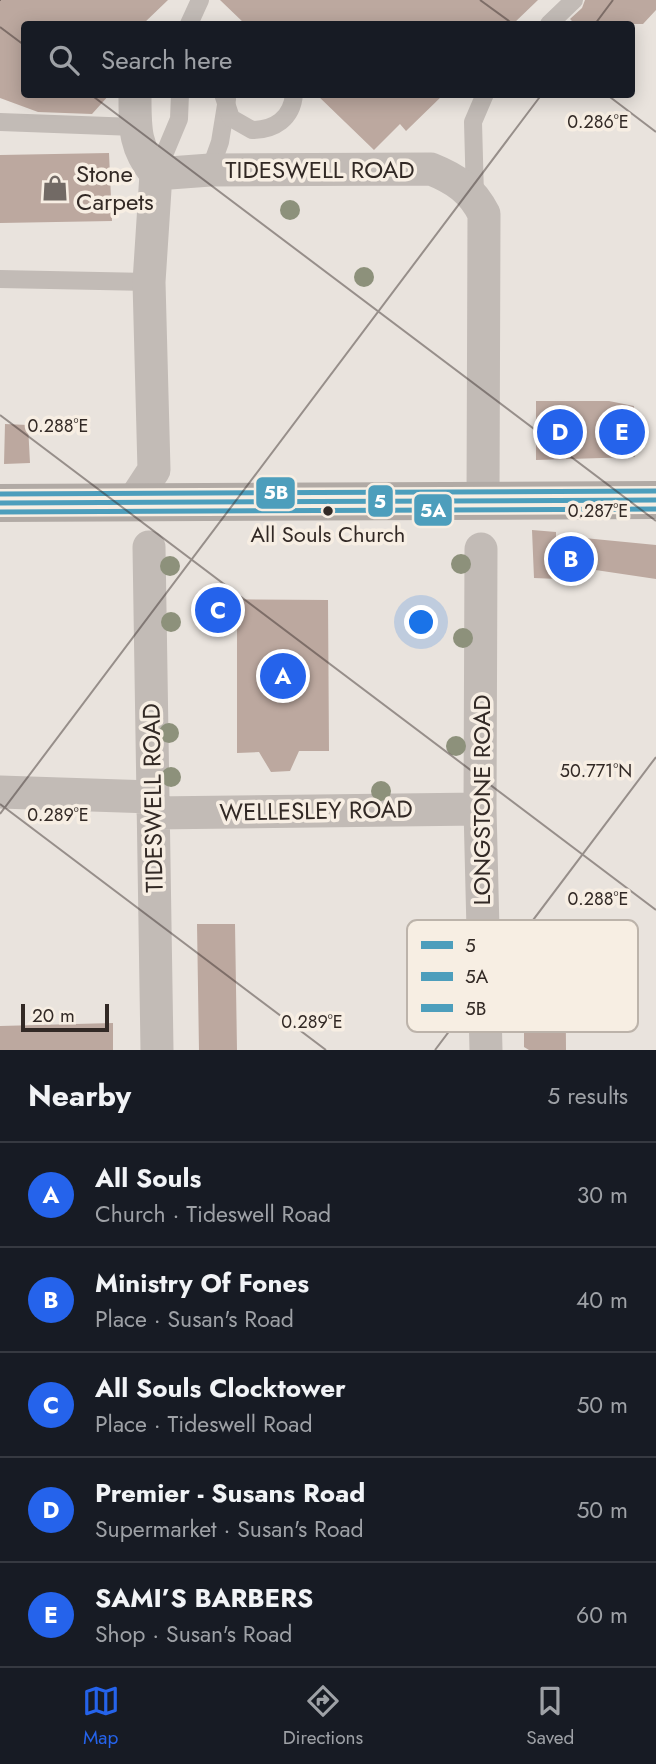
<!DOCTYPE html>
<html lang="en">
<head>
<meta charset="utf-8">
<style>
	body { margin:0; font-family:Jost,sans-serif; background:#20242c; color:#f1f3f6 }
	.scale { position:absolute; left:21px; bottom:18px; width:88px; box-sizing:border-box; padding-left:7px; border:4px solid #322925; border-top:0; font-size:19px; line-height:24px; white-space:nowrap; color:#322925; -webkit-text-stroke:5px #f7eee3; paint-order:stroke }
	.you { position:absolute; left:422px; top:623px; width:24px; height:24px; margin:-18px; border:5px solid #fff; border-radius:50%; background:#1a73e8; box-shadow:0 0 0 10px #1a73e833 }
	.badge { display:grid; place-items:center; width:46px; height:46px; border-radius:50%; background:#2563eb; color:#fff; font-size:23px; font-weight:700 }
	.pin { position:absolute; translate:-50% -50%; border:4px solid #fff; box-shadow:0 2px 7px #0006 }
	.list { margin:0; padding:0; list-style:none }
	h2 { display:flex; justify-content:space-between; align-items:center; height:91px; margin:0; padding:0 28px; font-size:30px }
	h2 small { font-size:23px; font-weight:400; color:#9ea1a6 }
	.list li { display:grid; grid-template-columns:46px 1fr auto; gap:21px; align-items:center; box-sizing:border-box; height:105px; padding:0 28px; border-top:2px solid #363941 }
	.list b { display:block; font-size:26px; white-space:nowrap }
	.list p { margin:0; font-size:23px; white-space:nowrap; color:#9ea1a6 }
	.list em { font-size:23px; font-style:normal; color:#9ea1a6 }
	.icon { flex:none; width:38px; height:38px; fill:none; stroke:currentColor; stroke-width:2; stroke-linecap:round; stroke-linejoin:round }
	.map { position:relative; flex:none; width:656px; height:1050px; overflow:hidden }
	.search { position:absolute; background:#171b24; box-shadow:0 4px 18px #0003; left:21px; right:21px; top:21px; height:77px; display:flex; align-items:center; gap:18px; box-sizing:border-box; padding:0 24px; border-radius:7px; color:#9ea1a6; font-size:26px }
	.sheet { height:616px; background:#171b24 }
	nav { display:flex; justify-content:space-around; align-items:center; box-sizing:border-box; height:98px; border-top:2px solid #363941; background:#171b24; font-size:19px; color:#9ea1a6 }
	nav a { display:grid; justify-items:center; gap:4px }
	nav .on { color:#2563eb }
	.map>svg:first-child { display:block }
	.building { fill:#bca89f }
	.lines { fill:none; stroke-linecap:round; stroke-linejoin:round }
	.service { stroke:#c2bbb6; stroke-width:18 }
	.minor { stroke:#c2bbb6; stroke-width:33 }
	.primary { stroke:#b1aaa5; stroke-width:38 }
	.service-bridge { stroke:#c2bbb6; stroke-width:18 }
	.bus-1-casing { stroke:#f7eee3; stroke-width:10 }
	.bus-2-casing { stroke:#f7eee3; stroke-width:10 }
	.bus-3-casing { stroke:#f7eee3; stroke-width:10 }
	.bus-1 { stroke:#4d9ebc; stroke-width:5 }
	.bus-2 { stroke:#4d9ebc; stroke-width:5 }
	.bus-3 { stroke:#4d9ebc; stroke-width:5 }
	.tree { fill:#8d917b }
	.ticks { fill:none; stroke:#322925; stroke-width:2; stroke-opacity:0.45 }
	.bus-dot { fill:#322925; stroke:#f7eee3; stroke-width:2.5 }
	.labels { text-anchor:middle; stroke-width:7; stroke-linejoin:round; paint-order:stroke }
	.bus-label { font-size:22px; fill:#322925; stroke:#f7eee3 }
	.street-label { font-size:24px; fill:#322925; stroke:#f7eee3 }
	.poi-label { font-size:24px; fill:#322925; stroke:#f7eee3; text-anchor:start }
	.key { fill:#f7eee3; stroke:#bcb3aa; stroke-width:2 }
	.key-label { font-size:19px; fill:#322925 }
	.ticks-label { font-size:18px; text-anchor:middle; fill:#322925; stroke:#f7eee3; stroke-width:7; stroke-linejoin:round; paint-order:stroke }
	.line-badge { stroke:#f7eee3; stroke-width:2.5 }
	.badge-label { font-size:19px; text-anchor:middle; font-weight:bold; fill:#fff }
</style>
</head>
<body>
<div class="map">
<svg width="656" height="1050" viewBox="0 0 656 1050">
	<rect width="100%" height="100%" fill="#e9e3dd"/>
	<path class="building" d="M0,0H168L143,24H24V94H110L92,114L38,112L0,98Z
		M220,0H538L513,24H245Z
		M585,0H656V10L643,24H575L570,19L582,8Z
		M316,94H444L406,131L400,124L374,150Z
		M109,153L112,221L0,223V155Z
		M536,401H609L634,406L635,457L536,460Z
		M5,424L28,425L30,463L4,464Z
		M532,530L556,532V543L584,538L656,545V579L582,568L581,580L534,578Z
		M207,599L328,600L329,751H299L290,771L271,772L259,752L237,753V620L205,623Z
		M527,922H565L566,1050H529L524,1047V1022H528Z
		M197,924H235L237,1050H199Z
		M113,1023V1050H0V1026Z"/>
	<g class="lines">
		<path class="service" d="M189,24L200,0
			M549,24L574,0
			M0,122L135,127
			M210,170L220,142L227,99
			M156,174L179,119L180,94
			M475,196L473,122L485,94
			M0,279L149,282"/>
		<path class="minor" d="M156,174L210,170L431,169C456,179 472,190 484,214L483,500
			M133,502L154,470L149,282L156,174C134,147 135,128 135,94
			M149,547L157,1050
			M481,549L480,809L486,1050
			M0,792L152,797
			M153,813L480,809"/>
		<path class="primary" d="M0,503L656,500"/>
		<path class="service-bridge" d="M223,94L231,118L252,130C274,130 292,119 294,94"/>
		<g class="bus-1-casing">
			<path id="bus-1" d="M0,503L656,500"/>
		</g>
		<g class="bus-2-casing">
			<path id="bus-2" d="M0,512L656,509"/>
		</g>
		<g class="bus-3-casing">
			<path id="bus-3" d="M0,494L656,491"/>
		</g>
		<use href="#bus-1" class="bus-1"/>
		<use href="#bus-2" class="bus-2"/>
		<use href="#bus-3" class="bus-3"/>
	</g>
	<g class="tree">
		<circle cx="290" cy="210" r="10"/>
		<circle cx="364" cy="277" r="10"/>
		<circle cx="461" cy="564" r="10"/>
		<circle cx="170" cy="566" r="10"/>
		<circle cx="171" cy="622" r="10"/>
		<circle cx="463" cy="638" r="10"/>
		<circle cx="169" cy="733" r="10"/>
		<circle cx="456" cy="746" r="10"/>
		<circle cx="171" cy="777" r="10"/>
		<circle cx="381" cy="791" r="10"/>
	</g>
	<path class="ticks" d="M480,0L513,24M0,1V0M595,24L613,0M0,27L24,45M90,94L656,521M606,94L656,132M0,415L656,910M0,804L326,1050M0,814L542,94M435,1050L656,757"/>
	<defs>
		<g id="shop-bare" transform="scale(2.1)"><path d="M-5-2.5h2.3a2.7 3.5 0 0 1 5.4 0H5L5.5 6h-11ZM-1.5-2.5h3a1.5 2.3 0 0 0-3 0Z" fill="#726a65" stroke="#f7eee3" stroke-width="2.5" paint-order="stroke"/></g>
	</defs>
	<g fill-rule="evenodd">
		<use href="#shop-bare" x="55" y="188"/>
	</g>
	<circle class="bus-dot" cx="328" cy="511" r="6"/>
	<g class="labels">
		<g class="bus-label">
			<text x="328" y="542">All Souls Church</text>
		</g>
		<g class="street-label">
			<text x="320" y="178">TIDESWELL ROAD</text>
			<text transform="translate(153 798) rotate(-91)" y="8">TIDESWELL ROAD</text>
			<text transform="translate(482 800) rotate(-90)" y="8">LONGSTONE ROAD</text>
			<text transform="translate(316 811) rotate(-1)" y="8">WELLESLEY ROAD</text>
		</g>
		<g class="poi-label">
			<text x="76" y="182">Stone<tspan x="76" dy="28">Carpets</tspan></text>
		</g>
	</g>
	<rect x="407" y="920" width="231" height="112" rx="10" class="key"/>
	<rect x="421" y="941" width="32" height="8" fill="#4d9ebc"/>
	<rect x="421" y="972" width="32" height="9" fill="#4d9ebc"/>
	<rect x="421" y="1004" width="32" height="8" fill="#4d9ebc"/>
	<g class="key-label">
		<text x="465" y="952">5</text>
		<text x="465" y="983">5A</text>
		<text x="465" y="1015">5B</text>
	</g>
	<g class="ticks-label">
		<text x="598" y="128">0.286°E</text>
		<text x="58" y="432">0.288°E</text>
		<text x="598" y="517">0.287°E</text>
		<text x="596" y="777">50.771°N</text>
		<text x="58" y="821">0.289°E</text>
		<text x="598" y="905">0.288°E</text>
		<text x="312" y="1028">0.289°E</text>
	</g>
	<g class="line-badge">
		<rect x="255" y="476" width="41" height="34" rx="7" fill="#4d9ebc"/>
		<rect x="367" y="484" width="27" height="34" rx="7" fill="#4d9ebc"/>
		<rect x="413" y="493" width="40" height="34" rx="7" fill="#4d9ebc"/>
	</g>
	<g class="badge-label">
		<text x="276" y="499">5B</text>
		<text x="380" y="508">5</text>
		<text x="433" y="517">5A</text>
	</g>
</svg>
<div class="scale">20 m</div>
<div class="you"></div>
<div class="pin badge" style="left:283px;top:676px">A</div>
<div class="pin badge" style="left:571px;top:559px">B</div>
<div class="pin badge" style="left:218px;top:610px">C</div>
<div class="pin badge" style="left:560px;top:432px">D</div>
<div class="pin badge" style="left:622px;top:432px">E</div>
<div class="search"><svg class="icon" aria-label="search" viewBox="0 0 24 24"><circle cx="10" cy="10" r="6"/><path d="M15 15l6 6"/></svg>Search here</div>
</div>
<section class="sheet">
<h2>Nearby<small>5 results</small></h2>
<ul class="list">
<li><span class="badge">A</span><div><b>All Souls</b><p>Church · Tideswell Road</p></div><em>30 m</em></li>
<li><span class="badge">B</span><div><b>Ministry Of Fones</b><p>Place · Susan's Road</p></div><em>40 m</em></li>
<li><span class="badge">C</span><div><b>All Souls Clocktower</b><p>Place · Tideswell Road</p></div><em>50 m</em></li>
<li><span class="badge">D</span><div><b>Premier - Susans Road</b><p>Supermarket · Susan's Road</p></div><em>50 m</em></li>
<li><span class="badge">E</span><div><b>SAMI’S BARBERS</b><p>Shop · Susan's Road</p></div><em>60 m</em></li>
</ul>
</section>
<nav>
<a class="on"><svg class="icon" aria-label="map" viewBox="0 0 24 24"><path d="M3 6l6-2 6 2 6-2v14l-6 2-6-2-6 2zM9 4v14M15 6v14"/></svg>Map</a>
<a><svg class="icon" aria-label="directions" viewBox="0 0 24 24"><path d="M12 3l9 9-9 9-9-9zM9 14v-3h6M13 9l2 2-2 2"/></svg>Directions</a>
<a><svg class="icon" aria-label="saved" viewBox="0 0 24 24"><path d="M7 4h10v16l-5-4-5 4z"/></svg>Saved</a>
</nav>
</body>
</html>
